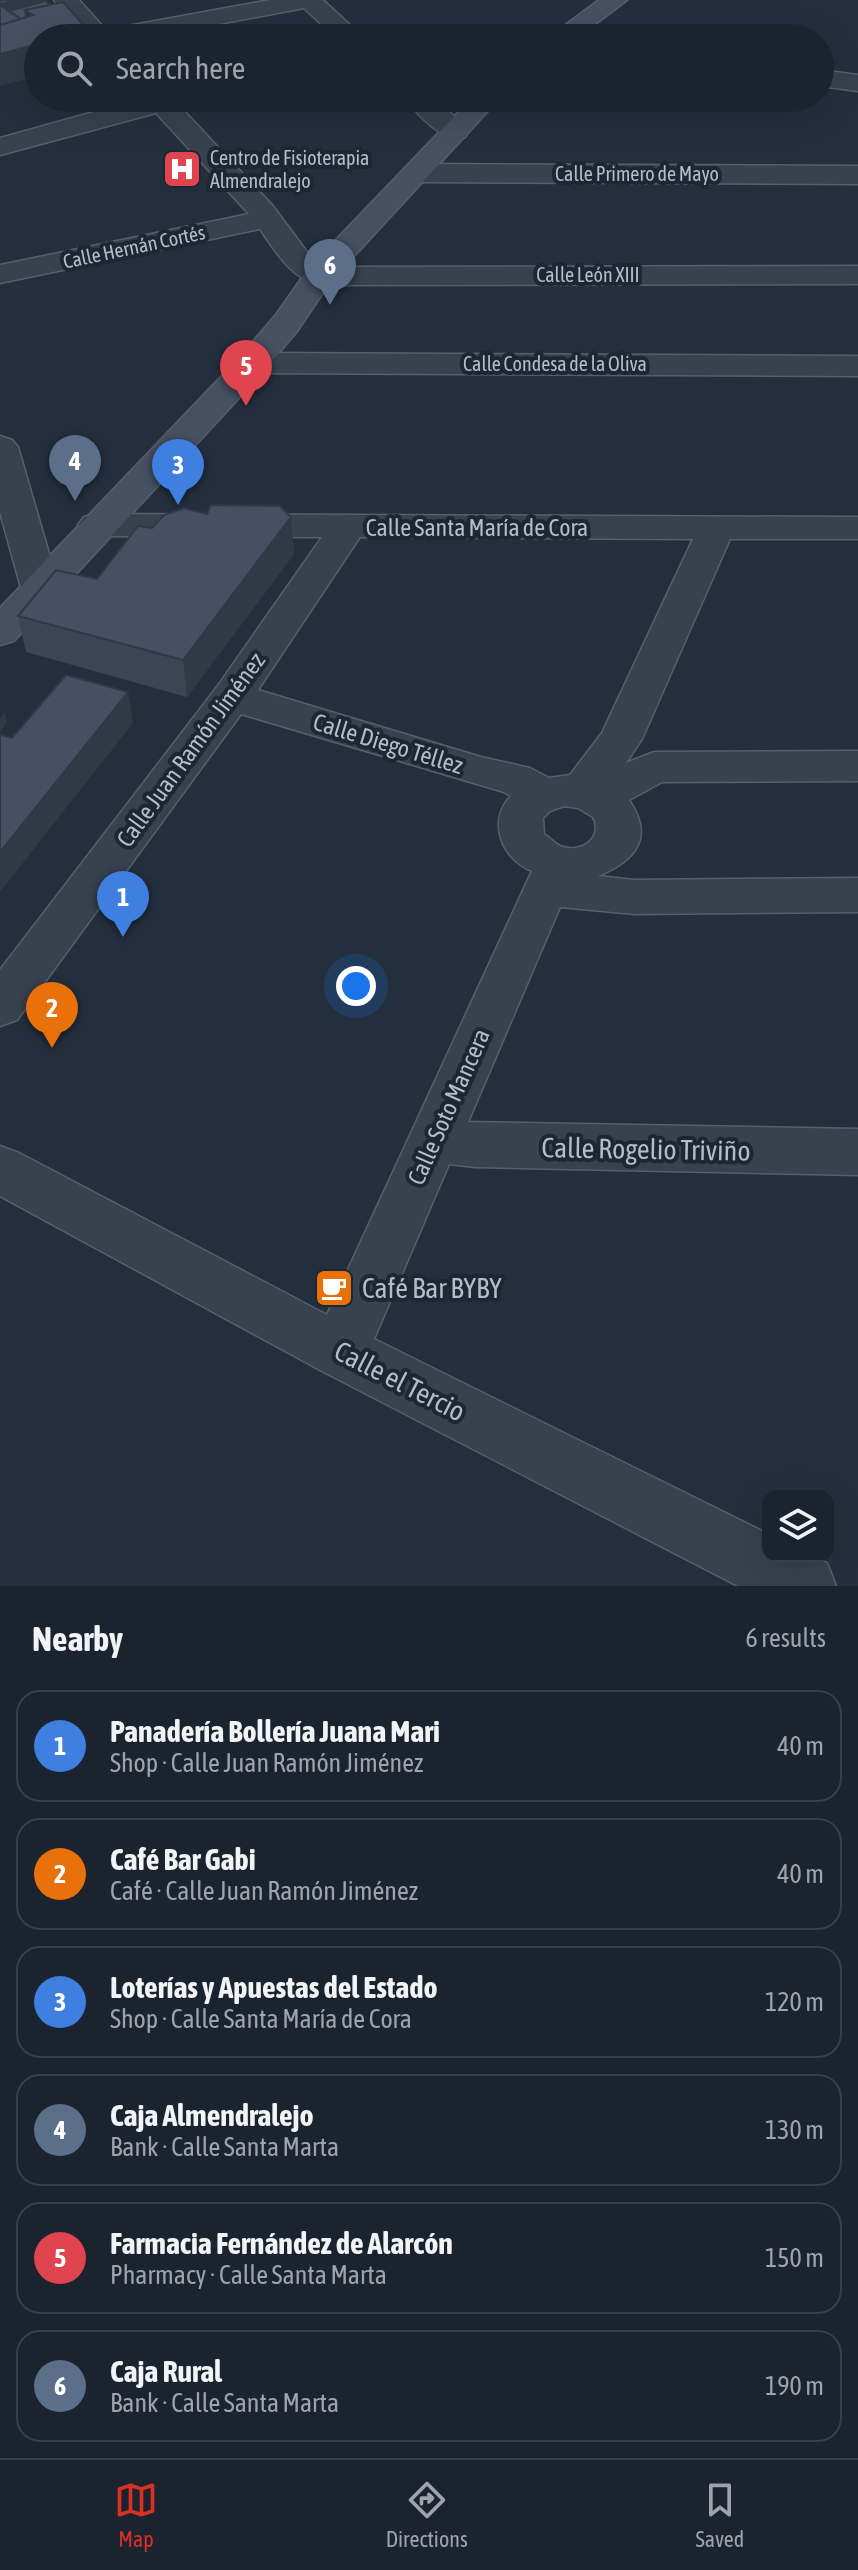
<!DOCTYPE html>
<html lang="en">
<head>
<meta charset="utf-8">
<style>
	body { margin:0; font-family:"Asap Condensed",sans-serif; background:#242b36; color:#f1f3f6 }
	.controls { position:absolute; right:24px; bottom:24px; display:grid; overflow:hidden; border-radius:16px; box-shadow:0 8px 32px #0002 }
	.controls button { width:72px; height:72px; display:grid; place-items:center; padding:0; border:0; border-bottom:2px solid #39404a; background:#1b232e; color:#f1f3f6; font:40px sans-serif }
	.you { position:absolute; left:356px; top:986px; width:28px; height:28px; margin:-20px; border:6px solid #fff; border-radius:50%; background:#1a73e8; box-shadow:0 0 0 12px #1a73e833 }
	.badge { display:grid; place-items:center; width:52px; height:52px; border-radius:50%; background:#d93025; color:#fff; font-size:26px; font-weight:700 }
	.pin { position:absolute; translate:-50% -66px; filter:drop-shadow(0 2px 4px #0008) }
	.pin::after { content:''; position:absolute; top:42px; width:28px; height:24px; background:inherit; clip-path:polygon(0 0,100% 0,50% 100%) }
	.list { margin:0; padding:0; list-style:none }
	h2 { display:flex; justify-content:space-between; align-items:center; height:104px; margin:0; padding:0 32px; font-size:34px }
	h2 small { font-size:26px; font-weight:400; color:#a0a4aa }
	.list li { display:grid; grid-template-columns:52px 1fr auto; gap:24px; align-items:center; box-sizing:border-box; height:112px; margin:0 16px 16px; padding:0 16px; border:2px solid #39404a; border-radius:24px }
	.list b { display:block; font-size:30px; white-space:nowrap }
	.list p { margin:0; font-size:26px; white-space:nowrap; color:#a0a4aa }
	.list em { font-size:26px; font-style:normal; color:#a0a4aa }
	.icon { flex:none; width:44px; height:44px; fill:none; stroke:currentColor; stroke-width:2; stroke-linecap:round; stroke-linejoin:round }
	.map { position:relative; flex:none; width:858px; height:1586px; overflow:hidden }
	.search { position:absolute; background:#1b232e; box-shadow:0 8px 32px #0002; left:24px; right:24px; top:24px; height:88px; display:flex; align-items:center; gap:20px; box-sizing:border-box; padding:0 28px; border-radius:44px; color:#a0a4aa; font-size:30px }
	.sheet { height:872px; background:#1b232e }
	nav { display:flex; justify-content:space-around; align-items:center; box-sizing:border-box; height:112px; border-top:2px solid #39404a; background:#1b232e; font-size:22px; color:#a0a4aa }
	nav a { display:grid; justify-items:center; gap:4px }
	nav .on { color:#d93025 }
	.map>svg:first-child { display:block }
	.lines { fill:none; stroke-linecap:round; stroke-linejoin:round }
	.street-casing { stroke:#565f6c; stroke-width:3 }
	.secondary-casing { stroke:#565f6c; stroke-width:3 }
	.street { fill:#38414e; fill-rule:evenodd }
	.secondary { fill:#465061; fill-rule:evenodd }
	.wall { fill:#3b4654 }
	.shaded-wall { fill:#303945 }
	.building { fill:#455162; stroke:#303945; stroke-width:2 }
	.labels { text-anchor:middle; stroke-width:8; stroke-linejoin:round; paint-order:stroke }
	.far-poi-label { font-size:20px; fill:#b4bcc9; stroke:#1d2633; text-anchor:start }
	.far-street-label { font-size:20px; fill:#b4bcc9; stroke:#1d2633 }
	.street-label { font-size:24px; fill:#b4bcc9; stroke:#1d2633 }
	.near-street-label { font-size:28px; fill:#b4bcc9; stroke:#1d2633 }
	.near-poi-label { font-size:28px; fill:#b4bcc9; stroke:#1d2633; text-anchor:start }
</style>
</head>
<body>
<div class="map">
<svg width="858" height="1586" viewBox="0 0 858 1586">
	<rect width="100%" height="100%" fill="#242f3e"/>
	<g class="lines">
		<g class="street-casing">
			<path id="street" d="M54,0H79L106,30L270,0H323L364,38H336L304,8L144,38H86Z
				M820,70L858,75V91L820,86Z
				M144,98H172L272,205L307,252L326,267L858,266V284L319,285C291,278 276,252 260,229L0,283V265L249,214L156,113L0,155V138Z
				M406,98H435L469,131L465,137C442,142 418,116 406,98Z
				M416,164L858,166V184L416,182L406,179L402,173L406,167Z
				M253,353L858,356V376L253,373L241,370L236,363L241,356Z
				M0,436L12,440L18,447L59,588L54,597L40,600L26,597L21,588L0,512Z
				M97,514L858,517V539H730L642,739L626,763L654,752L858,751V781L662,782L629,800C655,838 635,861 598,876L634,880L858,878V912L634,914L560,907L468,1122L858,1129V1175L475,1167L449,1164L374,1339L768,1534V1556H812L827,1563L836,1586H738L320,1370L0,1196V1146L19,1153L327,1315L532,871C501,859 487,820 511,796L504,792L241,714L17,1020L0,1026V970L217,687L322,537L97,536L84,533L78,525L84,517ZM360,537L693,539L602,733L570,775L549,778L530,768L481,757L258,690ZM564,806L578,808L593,817C604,839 580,854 560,846C554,843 549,837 544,834L543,818L550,811Z"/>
		</g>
		<g class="secondary-casing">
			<path id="secondary" d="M599,0H627L577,38H548Z
				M472,98H500L331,281L298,330L262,373L14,641L0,645V608L238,359L275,316L308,269Z"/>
		</g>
		<use href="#street" class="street"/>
		<use href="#secondary" class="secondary"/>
	</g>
	<path class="wall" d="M207,514L291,517L294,554L187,697L26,652L18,616L97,579L152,528Z"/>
	<path class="shaded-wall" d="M16,0H46L48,10L0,13V4Z
		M89,31L90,38H60Z
		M38,44V76L0,86V54Z
		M291,517L294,554L187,697L183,660Z
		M128,692L133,723L0,892V852Z
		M5,712L7,723L0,732V717Z"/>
	<path class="building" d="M0,0H16L0,4Z
		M46,1L50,5L25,10L26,17L21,19L8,11Z
		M63,2L89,31L60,38H38V44L0,54V25L33,15L25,10Z
		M0,5L21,19L0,25Z
		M211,505L280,506L291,517L183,660L18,616L56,570L97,579L138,526L152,528L164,515L184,508L207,514Z
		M66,675L128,692L0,852V735L12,738Z"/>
	<defs>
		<g id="hospital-square" transform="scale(2)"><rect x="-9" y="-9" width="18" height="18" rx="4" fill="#e0444e" stroke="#1d2633"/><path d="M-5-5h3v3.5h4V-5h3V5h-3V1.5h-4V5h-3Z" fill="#fff"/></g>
		<g id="cafe-square" transform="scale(2)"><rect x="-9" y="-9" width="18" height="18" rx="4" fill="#e8710a" stroke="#1d2633"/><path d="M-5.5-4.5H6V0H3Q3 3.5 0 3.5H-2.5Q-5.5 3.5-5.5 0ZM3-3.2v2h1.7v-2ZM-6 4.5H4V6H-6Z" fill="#fff"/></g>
	</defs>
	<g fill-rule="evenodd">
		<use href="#hospital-square" x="182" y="169"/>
		<use href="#cafe-square" x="334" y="1288"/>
	</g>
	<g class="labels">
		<g class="far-poi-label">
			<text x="210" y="165">Centro de Fisioterapia<tspan x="210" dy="23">Almendralejo</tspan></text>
		</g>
		<g class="far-street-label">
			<text x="637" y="181">Calle Primero de Mayo</text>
			<text transform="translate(134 247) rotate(-12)" y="7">Calle Hernán Cortés</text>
			<text x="588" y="282">Calle León XIII</text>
			<text x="555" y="371">Calle Condesa de la Oliva</text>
		</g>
		<g class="street-label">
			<text x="477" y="536">Calle Santa María de Cora</text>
			<text transform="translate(388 744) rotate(17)" y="8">Calle Diego Téllez</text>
			<text transform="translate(191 750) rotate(-54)" y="8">Calle Juan Ramón Jiménez</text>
			<text transform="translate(449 1107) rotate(-66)" y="8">Calle Soto Mancera</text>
		</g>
		<g class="near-street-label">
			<text transform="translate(646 1149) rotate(1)" y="10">Calle Rogelio Triviño</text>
			<text transform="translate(400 1381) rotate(27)" y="10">Calle el Tercio</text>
		</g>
		<g class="near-poi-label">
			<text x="362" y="1298">Café Bar BYBY</text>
		</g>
	</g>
</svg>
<div class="controls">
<button><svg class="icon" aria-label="layers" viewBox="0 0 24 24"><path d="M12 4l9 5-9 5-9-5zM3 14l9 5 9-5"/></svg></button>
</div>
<div class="you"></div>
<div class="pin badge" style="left:123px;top:937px;background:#3f7fe0">1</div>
<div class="pin badge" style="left:52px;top:1048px;background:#e8710a">2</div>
<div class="pin badge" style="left:178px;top:505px;background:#3f7fe0">3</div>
<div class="pin badge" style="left:75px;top:501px;background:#5c6f8a">4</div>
<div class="pin badge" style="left:246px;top:406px;background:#e0444e">5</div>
<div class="pin badge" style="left:330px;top:305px;background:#5c6f8a">6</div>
<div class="search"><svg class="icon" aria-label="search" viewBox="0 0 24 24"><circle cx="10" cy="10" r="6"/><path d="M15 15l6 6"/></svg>Search here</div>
</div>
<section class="sheet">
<h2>Nearby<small>6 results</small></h2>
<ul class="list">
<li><span class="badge" style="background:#3f7fe0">1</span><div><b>Panadería Bollería Juana Mari</b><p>Shop · Calle Juan Ramón Jiménez</p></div><em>40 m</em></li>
<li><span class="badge" style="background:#e8710a">2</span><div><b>Café Bar Gabi</b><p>Café · Calle Juan Ramón Jiménez</p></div><em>40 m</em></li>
<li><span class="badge" style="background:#3f7fe0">3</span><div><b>Loterías y Apuestas del Estado</b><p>Shop · Calle Santa María de Cora</p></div><em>120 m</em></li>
<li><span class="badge" style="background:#5c6f8a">4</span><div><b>Caja Almendralejo</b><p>Bank · Calle Santa Marta</p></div><em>130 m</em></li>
<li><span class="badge" style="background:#e0444e">5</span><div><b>Farmacia Fernández de Alarcón</b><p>Pharmacy · Calle Santa Marta</p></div><em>150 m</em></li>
<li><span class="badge" style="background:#5c6f8a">6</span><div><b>Caja Rural</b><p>Bank · Calle Santa Marta</p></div><em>190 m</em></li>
</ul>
</section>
<nav>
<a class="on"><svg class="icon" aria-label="map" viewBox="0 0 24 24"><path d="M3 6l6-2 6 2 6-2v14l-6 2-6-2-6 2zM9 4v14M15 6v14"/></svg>Map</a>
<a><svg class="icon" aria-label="directions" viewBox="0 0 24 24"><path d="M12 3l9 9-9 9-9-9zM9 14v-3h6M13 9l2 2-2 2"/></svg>Directions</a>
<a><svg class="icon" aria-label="saved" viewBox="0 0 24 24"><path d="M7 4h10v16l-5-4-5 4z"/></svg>Saved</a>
</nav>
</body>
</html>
